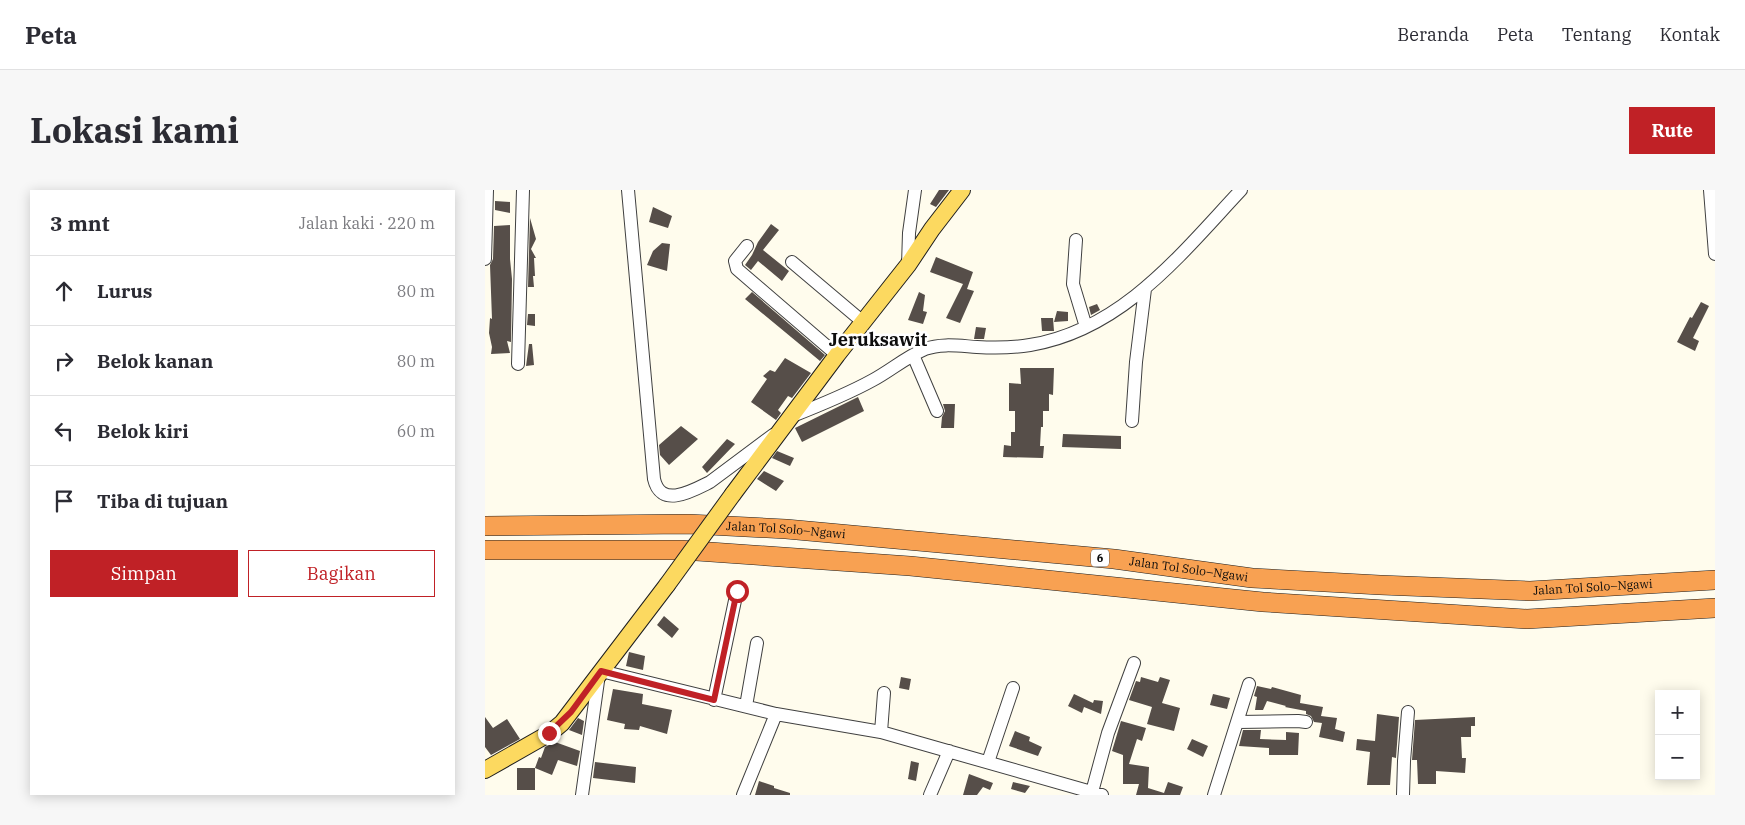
<!DOCTYPE html>
<html lang="id">
<head>
<meta charset="utf-8">
<style>
	body { margin:0; font-family:"IBM Plex Serif",serif; background:#f7f7f7; color:#2b2b33 }
	.controls { position:absolute; right:15px; bottom:15px; display:grid; overflow:hidden; border-radius:0px; box-shadow:0 2px 12px #0003 }
	.controls button { width:45px; height:45px; display:grid; place-items:center; padding:0; border:0; border-bottom:1px solid #e1e1e2; background:#fff; color:#2b2b33; font:25px sans-serif }
	.stop { position:absolute; width:15px; height:15px; margin:-11px; border:4px solid #c02126; border-radius:50%; background:#fff }
	.stop.end { background:#c02126; border-color:#fff; box-shadow:0 1px 5px #0008 }
	.list { margin:0; padding:0; list-style:none }
	h2 { display:flex; justify-content:space-between; align-items:center; height:65px; margin:0; padding:0 20px; font-size:21px }
	h2 small { font-size:16px; font-weight:400; color:#7c7c81 }
	.list li { display:grid; grid-template-columns:32px 1fr auto; gap:15px; align-items:center; box-sizing:border-box; height:70px; padding:0 20px; border-top:1px solid #e1e1e2 }
	.list b { display:block; font-size:19px; white-space:nowrap }
	.list em { font-size:16px; font-style:normal; color:#7c7c81 }
	.actions { display:flex; gap:10px; padding:15px 20px }
	.actions a { flex:1; padding:11px 0; border:1px solid #c02126; border-radius:0px; text-align:center; font-size:18px; color:#c02126 }
	.actions .main { background:#c02126; color:#fff }
	.icon { flex:none; width:28px; height:28px; fill:none; stroke:currentColor; stroke-width:2; stroke-linecap:round; stroke-linejoin:round }
	.map { position:relative; flex:none; width:1230px; height:605px; overflow:hidden; border-radius:0px }
	header { display:flex; align-items:center; gap:30px; box-sizing:border-box; height:70px; padding:0 25px; background:#fff; border-bottom:1px solid #e1e1e2 }
	header strong { font-size:24px }
	nav { display:flex; gap:28px; margin-inline-start:auto; font-size:18px }
	.intro { display:flex; align-items:center; justify-content:space-between; box-sizing:border-box; height:120px; padding:0 30px }
	h1 { margin:0; font-size:35px }
	.button { padding:12px 22px; border-radius:0px; background:#c02126; color:#fff; font-size:18px; font-weight:700 }
	main { display:flex; gap:30px; padding:0 30px }
	aside { flex:1; background:#fff; border-radius:0px; box-shadow:0 2px 12px #0003 }
	.map>svg:first-child { display:block }
	.building { fill:#564e49 }
	.lines { fill:none; stroke-linecap:round; stroke-linejoin:round }
	.minor-casing { stroke:#404040; stroke-width:14 }
	.major-casing { stroke:#1e1e1e; stroke-width:18 }
	.highway-casing { stroke:#1e1e1e; stroke-width:20 }
	.minor { stroke:#fff; stroke-width:12 }
	.major { stroke:#fcd960; stroke-width:16 }
	.highway { stroke:#f8a152; stroke-width:19 }
	.major-bridge-casing { stroke:#1e1e1e; stroke-width:18; stroke-linecap:butt }
	.major-bridge { stroke:#fcd960; stroke-width:16 }
	.route { stroke:#c02126; stroke-width:6 }
	.labels { text-anchor:middle; stroke-width:5; stroke-linejoin:round; paint-order:stroke }
	.shield { fill:#fff; stroke:#565656; stroke-width:1 }
	.shield-label { font-size:11px; font-weight:bold; fill:#0d0d0d }
	.street-label { font-size:12px; fill:#0d0d0d; stroke:#fff }
	.district-label { font-size:18px; font-weight:bold; fill:#0d0d0d; stroke:#fff }
</style>
</head>
<body>
<header>
<strong>Peta</strong>
<nav><a>Beranda</a><a>Peta</a><a>Tentang</a><a>Kontak</a></nav>
</header>
<div class="intro"><h1>Lokasi kami</h1><a class="button">Rute</a></div>
<main>
<aside>
<h2>3 mnt<small>Jalan kaki · 220 m</small></h2>
<ul class="list">
<li><svg class="icon" aria-label="ahead" viewBox="0 0 24 24"><path d="M12 20V5M6 11l6-6 6 6"/></svg><div><b>Lurus</b></div><em>80 m</em></li>
<li><svg class="icon" aria-label="right" viewBox="0 0 24 24"><path d="M7 20v-9h11M14 6l5 5-5 5"/></svg><div><b>Belok kanan</b></div><em>80 m</em></li>
<li><svg class="icon" aria-label="left" viewBox="0 0 24 24"><path d="M17 20v-9H6M10 6l-5 5 5 5"/></svg><div><b>Belok kiri</b></div><em>60 m</em></li>
<li><svg class="icon" aria-label="arrive" viewBox="0 0 24 24"><path d="M6 21V4h12l-3 4 3 4H6"/></svg><div><b>Tiba di tujuan</b></div></li>
</ul>
<div class="actions"><a class="main">Simpan</a><a>Bagikan</a></div>
</aside>
<div class="map">
<svg width="1230" height="605" viewBox="0 0 1230 605">
	<rect width="100%" height="100%" fill="#fffced"/>
	<path class="building" d="M454,0H464L451,17L445,14Z
		M10,11L25,12V23L10,20Z
		M168,17L187,26L183,38L164,32Z
		M45,28L51,49L46,59L51,68H49L50,86H48L49,97H43Z
		M286,34L294,40L278,60L304,81L297,91L273,71L266,80L260,75L267,65L273,52Z
		M25,35V69L27,89L26,152L22,151L25,163L6,164L7,157L4,143L5,128L7,129L5,75L8,69L9,36Z
		M177,53L185,54L182,81L162,75L168,61Z
		M451,67L488,82L482,99L489,101L475,133L461,128L478,94L445,82Z
		M267,102L340,165L335,171L260,109Z
		M434,102L440,105L438,121L442,122L438,134L423,130Z
		M1216,112L1224,116L1208,148L1214,151L1210,161L1192,152L1205,127L1207,128Z
		M612,114L615,120L606,125L604,117Z
		M572,121L583,122V131L569,132Z
		M43,124H50V136L42,135Z
		M556,128H568L569,141H557Z
		M491,137L501,138L499,149H489Z
		M44,154H47L49,175L41,176Z
		M300,168L326,183L307,208L303,206L293,220L296,223L291,230L266,212L282,189L278,186L285,180L290,182Z
		M535,178H569L568,205L564,204V221H558V237H556L555,256H559L558,268L518,267L519,255L526,256V242H530V221H524V193L536,194Z
		M373,207L379,221L317,252L310,238Z
		M458,214H470L469,238H456L457,227L460,221Z
		M196,236L213,249L184,275L175,265L174,255Z
		M578,244L636,246V259L577,257Z
		M242,249L250,254L222,283L217,277Z
		M292,261L309,268L305,276L287,268Z
		M279,281L299,291L291,301L272,289Z
		M179,426L194,439L187,448L172,435Z
		M144,462L160,466L158,480L141,476Z
		M416,487L426,489L424,500L414,498Z
		M656,487L673,492L675,487L685,490L677,513L695,518L689,541L662,534L667,517L644,510L651,491L655,492Z
		M772,496L786,499L787,497L816,505L815,513L838,517L836,526L852,528L850,539L860,542L858,552L834,547L837,533L829,532L826,526L821,524V521L800,517L801,516L782,511L778,520H770L772,507L769,506Z
		M128,499L158,504L157,514L187,520L182,544L155,536L154,540L139,539L140,534L122,530Z
		M589,504L608,513L609,510L618,511L616,524L599,517L597,523L583,516Z
		M728,504L745,508L742,519L725,515Z
		M892,524L914,527L911,568L907,567L905,595H882L885,562L871,560L872,549L890,551Z
		M0,527L8,538L22,529L35,549L6,565L0,557Z
		M990,527V536H986V547H976L977,568H981L980,583L951,581V594H933L932,570H927L930,530Z
		M93,528L99,531L97,545L84,540Z
		M636,531L661,538L657,551L652,549L644,574L664,577L663,598L679,603L683,592L698,597L695,605H651L654,594H638V565L627,561Z
		M758,540H776L775,549L801,550V542L814,543L813,565H784V558L754,556Z
		M530,541L545,547L544,551L557,557L553,566L524,556Z
		M707,549L723,556L718,567L702,559Z
		M70,552L95,561L92,576L73,570L67,585L50,578L54,567L56,568L60,557Z
		M426,571L434,573L431,591L423,589Z
		M110,572L151,577L150,593L108,588Z
		M32,578H50V600H32Z
		M484,584L508,593L505,600L498,597L492,605H478Z
		M274,591L289,596V598L305,603V605H270Z
		M528,592L545,596L540,603L526,599Z"/>
	<g class="lines">
		<g class="minor-casing">
			<path id="minor" d="M143,0L169,289C176,319 207,301 225,292L288,245
				M1225,0L1230,64
				M591,50L588,94L601,137
				M262,56L250,71L252,79L352,165
				M0,69L2,0
				M307,72L378,132
				M423,75L424,43L430,0
				M428,165L452,221
				M33,174L38,0
				M305,227C333,216 361,205 388,190C405,181 421,167 440,159C456,153 475,156 492,157C510,158 527,158 545,155C637,140 696,64 756,0
				M647,231L651,172L660,99
				M116,481L291,524L396,542L617,605
				M229,510L252,401
				M261,516L272,453
				M753,532L813,531L821,532
				M396,542L399,503
				M503,572L528,498
				M607,602L623,543L649,473
				M97,605L114,484
				M258,605L291,524
				M445,605L464,561
				M729,605L764,494
				M918,605L919,571L923,522"/>
		</g>
		<g class="major-casing">
			<path id="major" d="M248,304L352,165L423,75L447,39L477,0
				M0,580L65,543L77,533L182,395"/>
		</g>
		<g class="highway-casing">
			<g id="highway">
				<path id="s1" d="M0,336L204,334L301,339L629,369L767,388L895,395L1045,401L1230,390"/>
				<path d="M0,360H197L425,376L778,412L1042,429L1230,418"/>
			</g>
		</g>
		<use href="#minor" class="minor"/>
		<use href="#major" class="major"/>
		<use href="#highway" class="highway"/>
		<g class="major-bridge-casing">
			<path id="major-bridge" d="M182,395L248,304"/>
		</g>
		<use href="#major-bridge" class="major-bridge"/>
	</g>
	<g class="lines">
		<path class="route" d="M64,543L86,522L116,481L229,510L252,401"/>
	</g>
	<g class="labels">
		<rect class="shield" x="606" y="359.5" width="18" height="17" rx="4"/>
		<g class="shield-label">
			<text x="615" y="372">6</text>
		</g>
		<g class="street-label">
			<text dy="4" stroke="none"><textPath href="#s1" startOffset="301">Jalan Tol Solo–Ngawi</textPath></text>
			<text dy="4" stroke="none"><textPath href="#s1" startOffset="706">Jalan Tol Solo–Ngawi</textPath></text>
			<text dy="4" stroke="none"><textPath href="#s1" startOffset="1111">Jalan Tol Solo–Ngawi</textPath></text>
		</g>
		<g class="district-label">
			<text x="393" y="156">Jeruksawit</text>
		</g>
	</g>
</svg>
<div class="controls">
<button>+</button>
<button>−</button>
</div>
<div class="stop" style="left:252px;top:401px"></div>
<div class="stop end" style="left:64px;top:543px"></div>
</div>
</main>
</body>
</html>
